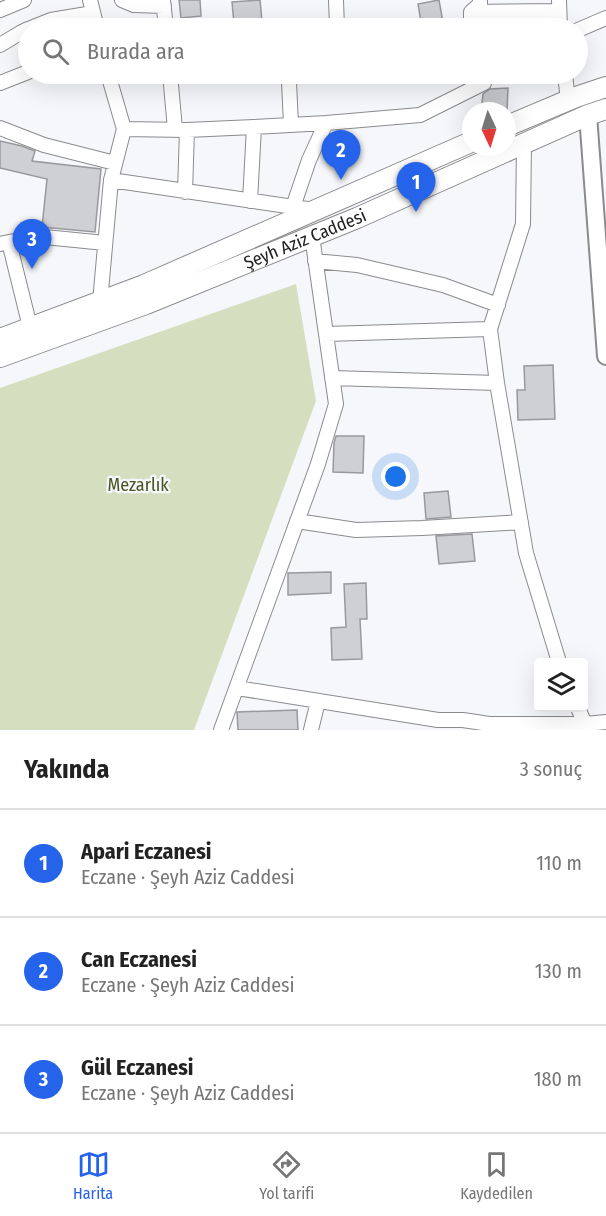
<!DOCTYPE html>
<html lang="tr">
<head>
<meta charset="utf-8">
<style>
	body { margin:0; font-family:"Fira Sans Condensed",sans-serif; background:#f6f6f6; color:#222 }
	.controls { position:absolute; right:18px; bottom:18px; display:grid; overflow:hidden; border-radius:6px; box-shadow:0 6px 24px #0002 }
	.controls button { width:54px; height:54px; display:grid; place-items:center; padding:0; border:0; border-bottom:2px solid #e0e0e0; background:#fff; color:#222; font:30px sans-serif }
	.compass { position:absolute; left:462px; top:102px; width:54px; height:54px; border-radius:50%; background:#fff; box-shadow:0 6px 24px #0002; rotate:176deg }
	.you { position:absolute; left:396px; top:477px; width:21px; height:21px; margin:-15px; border:4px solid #fff; border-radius:50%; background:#1a73e8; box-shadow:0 0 0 9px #1a73e833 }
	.badge { display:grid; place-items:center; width:39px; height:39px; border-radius:50%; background:#2563eb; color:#fff; font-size:20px; font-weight:700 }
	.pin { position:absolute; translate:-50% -50px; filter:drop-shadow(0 2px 3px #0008) }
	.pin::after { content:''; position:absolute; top:32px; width:21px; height:18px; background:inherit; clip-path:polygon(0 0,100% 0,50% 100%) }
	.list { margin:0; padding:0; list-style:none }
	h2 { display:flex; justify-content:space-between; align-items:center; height:78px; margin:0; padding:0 24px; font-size:26px }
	h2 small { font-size:20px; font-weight:400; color:#767676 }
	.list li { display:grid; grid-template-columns:39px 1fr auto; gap:18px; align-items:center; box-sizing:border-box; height:108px; padding:0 24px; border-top:2px solid #e0e0e0 }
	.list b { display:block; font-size:22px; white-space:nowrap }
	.list p { margin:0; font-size:20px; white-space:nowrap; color:#767676 }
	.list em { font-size:20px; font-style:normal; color:#767676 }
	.icon { flex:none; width:33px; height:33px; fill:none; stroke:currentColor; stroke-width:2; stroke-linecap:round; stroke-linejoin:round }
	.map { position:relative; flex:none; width:606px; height:730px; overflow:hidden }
	.search { position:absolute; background:#fff; box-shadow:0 6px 24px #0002; left:18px; right:18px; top:18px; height:66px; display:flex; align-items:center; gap:15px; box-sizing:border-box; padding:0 21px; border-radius:33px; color:#767676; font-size:22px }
	.sheet { height:402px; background:#fff }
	nav { display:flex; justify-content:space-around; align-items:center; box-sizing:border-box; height:84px; border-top:2px solid #e0e0e0; background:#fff; font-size:16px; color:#767676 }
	nav a { display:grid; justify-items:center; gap:3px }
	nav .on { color:#2563eb }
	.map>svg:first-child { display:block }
	.green { fill:#d6dec0 }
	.building { fill:#cfd0d3; stroke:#98999c; stroke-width:1.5 }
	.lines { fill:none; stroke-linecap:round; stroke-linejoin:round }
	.minor-casing { stroke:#8b8b8e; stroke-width:16 }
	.tertiary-casing { stroke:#8b8b8e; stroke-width:20 }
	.secondary-casing { stroke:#8b8b8e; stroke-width:22 }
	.minor { stroke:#fff; stroke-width:14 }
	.tertiary { stroke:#fff; stroke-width:16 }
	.secondary { stroke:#fff; stroke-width:20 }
	.labels { text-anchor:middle; stroke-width:4.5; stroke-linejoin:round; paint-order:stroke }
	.street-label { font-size:18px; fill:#202021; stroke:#f6f7fa }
	.park-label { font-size:18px; fill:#4a5423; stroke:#f6f7fa }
</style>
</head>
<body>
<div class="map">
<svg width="606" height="730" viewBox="0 0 606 730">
	<rect width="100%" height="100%" fill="#f6f7fa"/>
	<path class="green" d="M296,284L316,401L194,730H0V388Z"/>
	<path class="building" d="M179,0H200L201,16L181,18Z
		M260,0L262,21L234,24L232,2Z
		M439,0L444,28H422L418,4Z
		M508,88L507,111H481L483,94L490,89Z
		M0,141L22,146L35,151L32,161L101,169L95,232L42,227L47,179L0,168Z
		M553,365L555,419L518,420L517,390H525L524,366Z
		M336,436H364L363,473L333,472L334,443Z
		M448,491L451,517L426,519L424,493Z
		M472,534L475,561L439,564L436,536Z
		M331,572V593L288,595V573Z
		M366,583L367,619H360L362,659L332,660L331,628L346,627L344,584Z
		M297,710L298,730H238L237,712Z"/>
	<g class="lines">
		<g class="minor-casing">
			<path id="minor" d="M90,0L97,28
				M122,0L134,5L164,6
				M163,0L166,28
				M336,0L337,28
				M559,0L560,28
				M0,10L24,0
				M471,12L559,11
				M31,28L51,20L93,13
				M471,28V12L480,4V0
				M578,30L606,18
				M0,45L20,33L28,29
				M170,74L175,129
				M565,74L568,101
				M0,83L28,72
				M291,125L289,82L291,76L295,74
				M0,128L44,145L115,163
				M124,129L187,130L254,127L326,123L420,115L484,83V74
				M524,144L523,224L490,329L497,383L526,553L559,662
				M111,180L314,210
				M185,192L187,130
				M250,201L254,127
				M293,207L309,160L326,123
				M9,242L45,237L105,243
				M0,244L9,242L30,327
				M315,261L357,265L443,285L498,305
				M100,302L111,180L124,129L108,74
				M326,334L490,329
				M332,378L497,383
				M297,521L356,530L422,528L521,522
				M237,688L438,720H463L489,724H585
				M578,708L585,724L606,722
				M221,730L318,464L336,404L312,236
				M311,730L318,701"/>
		</g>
		<g class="tertiary-casing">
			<path id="tertiary" d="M588,115L606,356"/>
		</g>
		<g class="secondary-casing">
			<g id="secondary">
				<path d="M507,126L576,97L606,87"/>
				<path d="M0,339L144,285L471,142"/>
				<path id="s1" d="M0,357L146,304L357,218L588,115L606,109"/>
			</g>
		</g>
		<use href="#minor" class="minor"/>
		<use href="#tertiary" class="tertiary"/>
		<use href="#secondary" class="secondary"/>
	</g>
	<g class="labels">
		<g class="street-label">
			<text dy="6" stroke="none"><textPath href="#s1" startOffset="327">Şeyh Aziz Caddesi</textPath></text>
		</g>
		<g class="park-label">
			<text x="138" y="491">Mezarlık</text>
		</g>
	</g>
</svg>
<div class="controls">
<button><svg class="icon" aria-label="layers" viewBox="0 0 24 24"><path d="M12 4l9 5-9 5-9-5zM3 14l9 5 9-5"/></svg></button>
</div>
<svg class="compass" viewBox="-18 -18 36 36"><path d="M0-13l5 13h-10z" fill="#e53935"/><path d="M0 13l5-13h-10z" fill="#767676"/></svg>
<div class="you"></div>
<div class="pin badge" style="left:416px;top:212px">1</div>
<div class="pin badge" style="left:341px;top:180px">2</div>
<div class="pin badge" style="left:32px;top:269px">3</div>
<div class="search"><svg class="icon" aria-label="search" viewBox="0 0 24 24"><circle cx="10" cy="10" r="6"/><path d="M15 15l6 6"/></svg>Burada ara</div>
</div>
<section class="sheet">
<h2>Yakında<small>3 sonuç</small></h2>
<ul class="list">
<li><span class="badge">1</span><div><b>Apari Eczanesi</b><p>Eczane · Şeyh Aziz Caddesi</p></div><em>110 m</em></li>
<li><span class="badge">2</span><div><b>Can Eczanesi</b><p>Eczane · Şeyh Aziz Caddesi</p></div><em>130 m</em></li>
<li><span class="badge">3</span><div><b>Gül Eczanesi</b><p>Eczane · Şeyh Aziz Caddesi</p></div><em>180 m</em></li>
</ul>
</section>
<nav>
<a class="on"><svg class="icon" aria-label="map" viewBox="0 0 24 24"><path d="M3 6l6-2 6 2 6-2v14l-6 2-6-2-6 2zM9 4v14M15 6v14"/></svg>Harita</a>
<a><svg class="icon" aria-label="directions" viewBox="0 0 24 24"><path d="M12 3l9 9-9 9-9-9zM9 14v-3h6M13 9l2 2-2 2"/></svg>Yol tarifi</a>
<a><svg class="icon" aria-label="saved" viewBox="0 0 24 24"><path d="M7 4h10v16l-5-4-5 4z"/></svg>Kaydedilen</a>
</nav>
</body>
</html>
